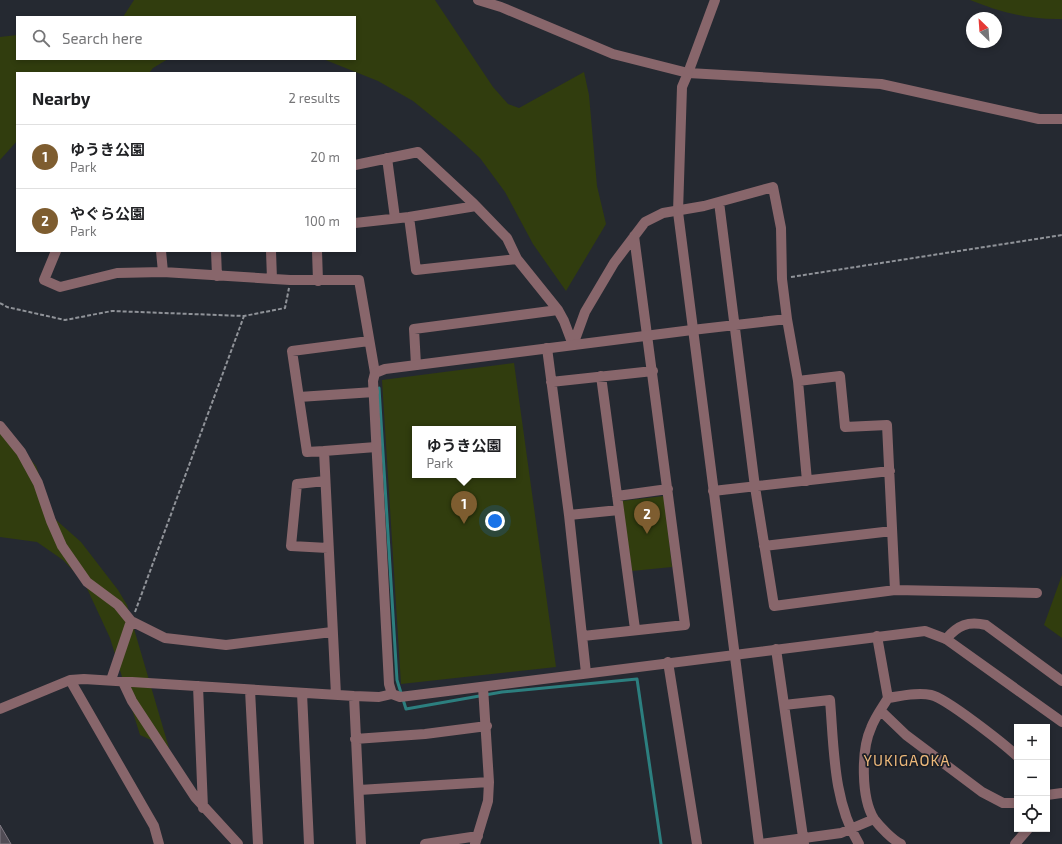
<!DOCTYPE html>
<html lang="en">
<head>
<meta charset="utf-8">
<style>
	body { margin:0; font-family:"Exo 2","Noto Sans JP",sans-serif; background:#f2f2f2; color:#202124 }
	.controls { position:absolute; right:12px; bottom:12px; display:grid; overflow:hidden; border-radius:0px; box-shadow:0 2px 6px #0003 }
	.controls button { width:36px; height:36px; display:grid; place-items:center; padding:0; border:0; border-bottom:1px solid #e0e0e0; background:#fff; color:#202124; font:20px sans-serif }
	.compass { position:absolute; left:966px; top:12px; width:36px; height:36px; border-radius:50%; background:#fff; box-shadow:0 2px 6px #0003; rotate:335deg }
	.you { position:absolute; left:495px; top:521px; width:14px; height:14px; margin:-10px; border:3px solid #fff; border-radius:50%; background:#1a73e8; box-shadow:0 0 0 6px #1a73e833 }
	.badge { display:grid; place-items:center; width:26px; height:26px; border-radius:50%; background:#7e5d30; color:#fff; font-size:13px; font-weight:700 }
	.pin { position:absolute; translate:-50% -33px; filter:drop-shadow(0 1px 2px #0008) }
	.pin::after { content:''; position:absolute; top:21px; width:14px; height:12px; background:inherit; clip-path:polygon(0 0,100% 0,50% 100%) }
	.popup { position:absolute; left:412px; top:426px; width:104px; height:52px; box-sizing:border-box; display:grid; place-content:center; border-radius:0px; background:#fff; filter:drop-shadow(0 1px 3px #0005); font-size:13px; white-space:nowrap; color:#757577 }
	.popup b { font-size:15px; color:#202124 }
	.popup::after { content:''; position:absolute; left:50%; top:100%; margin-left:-8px; border:8px solid transparent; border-top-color:#fff }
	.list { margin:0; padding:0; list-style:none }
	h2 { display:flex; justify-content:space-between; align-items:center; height:52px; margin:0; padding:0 16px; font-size:17px }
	h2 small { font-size:13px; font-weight:400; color:#757577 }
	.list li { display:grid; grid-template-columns:26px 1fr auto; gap:12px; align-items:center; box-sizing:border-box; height:64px; padding:0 16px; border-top:1px solid #e0e0e0 }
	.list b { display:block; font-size:15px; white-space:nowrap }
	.list p { margin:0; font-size:13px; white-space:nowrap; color:#757577 }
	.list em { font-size:13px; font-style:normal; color:#757577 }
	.icon { flex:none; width:22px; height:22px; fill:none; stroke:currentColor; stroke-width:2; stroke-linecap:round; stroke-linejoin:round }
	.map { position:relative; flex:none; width:1062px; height:844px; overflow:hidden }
	.search { position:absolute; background:#fff; box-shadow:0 2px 6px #0003; left:16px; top:16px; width:340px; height:44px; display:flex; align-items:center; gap:10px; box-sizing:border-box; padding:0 14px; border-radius:0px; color:#757577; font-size:15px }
	.panel { position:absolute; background:#fff; box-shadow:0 2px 6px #0003; left:16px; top:72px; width:340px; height:180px; border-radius:0px }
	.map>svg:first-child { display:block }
	.green { fill:#313d0e; fill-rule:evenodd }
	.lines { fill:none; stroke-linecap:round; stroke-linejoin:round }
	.stream { stroke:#2c7f7f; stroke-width:3 }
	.building { fill:#514c55; stroke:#807a83 }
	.path { stroke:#909399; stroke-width:2; stroke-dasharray:4 2; stroke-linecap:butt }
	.minor { stroke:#88666b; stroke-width:10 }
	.tertiary { stroke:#88666b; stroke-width:10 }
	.labels { text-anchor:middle; stroke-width:3.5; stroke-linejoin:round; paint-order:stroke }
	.quarter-label { font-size:15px; letter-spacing:1px; fill:#edb97a; stroke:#1c1f27 }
</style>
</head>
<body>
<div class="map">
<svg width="1062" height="844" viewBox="0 0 1062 844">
	<rect width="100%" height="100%" fill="#252931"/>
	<path class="green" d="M134,0H435L493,87L508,104L519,108L584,72L589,95L597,186L606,224L566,291L533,244L505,192L480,158L455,135L413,101L378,81L323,59H355V17H123Z
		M970,0H1062V19C1029,20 1000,12 970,0Z
		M17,35V59H168L153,68L149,73H17V141L0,160V37Z
		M514,363L556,667L401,684L382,380ZM415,429H513V475H415Z
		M0,430L15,441L36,466L55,519L81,542L118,590L127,605L169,748L140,735L110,638L84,582L63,560L37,542L0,537Z
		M664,496L672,567L632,571L622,501Z
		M1062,575V638L1044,625Z"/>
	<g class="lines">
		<path class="stream" d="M379,388L397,680L406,709L502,692L637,679L661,844"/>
	</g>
	<path class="building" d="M0,825L11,844H0Z"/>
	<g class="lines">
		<path class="path" d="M791,277L1062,235
			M0,303L7,307L65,320L112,311L244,316L285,308L289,288
			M135,612L244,316"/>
		<path class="minor" d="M715,0L688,73L881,84L1039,119H1062
			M387,158L395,218
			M355,165L418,152L474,204L507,238L517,259L558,310L564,321L573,345
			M719,202L755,487L774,606L895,590L1037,593
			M409,217L476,206
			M355,223L409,217L416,270L517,259
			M56,251L44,280L60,287L117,273L163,272L290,280H359L375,373
			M161,251L163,272
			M216,251L217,276
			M271,251L272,279
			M317,251L318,281
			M692,330L787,319
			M573,345L585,312L614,263L645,222L663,213L704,206L773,187L781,228L782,279L787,319L798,381L840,376L845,427L887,425L895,590
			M547,348L569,515L586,673
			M416,365L414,329L558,310
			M601,376L635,629
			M798,381L807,481
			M551,382L653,371
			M299,397L374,392
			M0,426L21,452L38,483L51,521L62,546L87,582L118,605L131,621L165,638L226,645L332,632
			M324,451L376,447
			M325,481L297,484L291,546L328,548
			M713,491L890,471
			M617,496L668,489
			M569,515L619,510
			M764,546L892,531
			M583,636L685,625L634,236
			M877,636L888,698C882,708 875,717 871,728C861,750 861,798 874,819C880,827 893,840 901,844
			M946,639C958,625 968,621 986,625L1062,681
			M776,649L804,844
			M668,662L697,844
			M70,680L154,826L159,844
			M111,680L131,621
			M123,682L132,701L195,797L238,844
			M198,686L203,808
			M250,690L258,844
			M302,693L309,844
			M336,695L324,451L307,452L292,351L369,341
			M354,696L361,844
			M888,698C902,696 917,692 931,695C946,698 1004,744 1017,756
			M784,705L830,700C834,748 833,802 859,844
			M0,709L70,680L84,679L354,696L379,697L392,694
			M881,711L906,735L982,792L1003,803H1017
			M355,739L425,734L487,726
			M359,790L489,782
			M1047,795L1062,793
			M425,844L478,836
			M475,844L488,801L489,782L483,687
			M760,844L841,833L874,819
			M1015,844L1028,829"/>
		<path class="tertiary" d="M478,0L501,7L613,54L688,73L682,87L678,212L759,844
			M692,330L385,369L375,373L373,381L389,684L392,694L400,697L925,631L946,639L1062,722"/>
	</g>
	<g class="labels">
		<g class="quarter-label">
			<text x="907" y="766">YUKIGAOKA</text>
		</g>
	</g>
</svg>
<div class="controls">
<button>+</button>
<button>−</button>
<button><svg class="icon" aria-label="locate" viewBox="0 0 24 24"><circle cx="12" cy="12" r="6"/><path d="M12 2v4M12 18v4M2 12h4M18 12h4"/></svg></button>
</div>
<svg class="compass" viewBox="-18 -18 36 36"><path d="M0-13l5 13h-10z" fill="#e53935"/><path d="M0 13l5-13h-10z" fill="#757577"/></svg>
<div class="you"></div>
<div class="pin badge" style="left:464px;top:524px">1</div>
<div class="popup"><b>ゆうき公園</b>Park</div>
<div class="pin badge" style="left:647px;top:534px">2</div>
<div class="search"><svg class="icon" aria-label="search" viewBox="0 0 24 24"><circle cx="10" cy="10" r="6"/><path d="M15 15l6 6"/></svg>Search here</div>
<section class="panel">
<h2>Nearby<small>2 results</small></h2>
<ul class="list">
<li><span class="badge">1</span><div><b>ゆうき公園</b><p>Park</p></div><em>20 m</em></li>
<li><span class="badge">2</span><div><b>やぐら公園</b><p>Park</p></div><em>100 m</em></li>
</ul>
</section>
</div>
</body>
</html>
